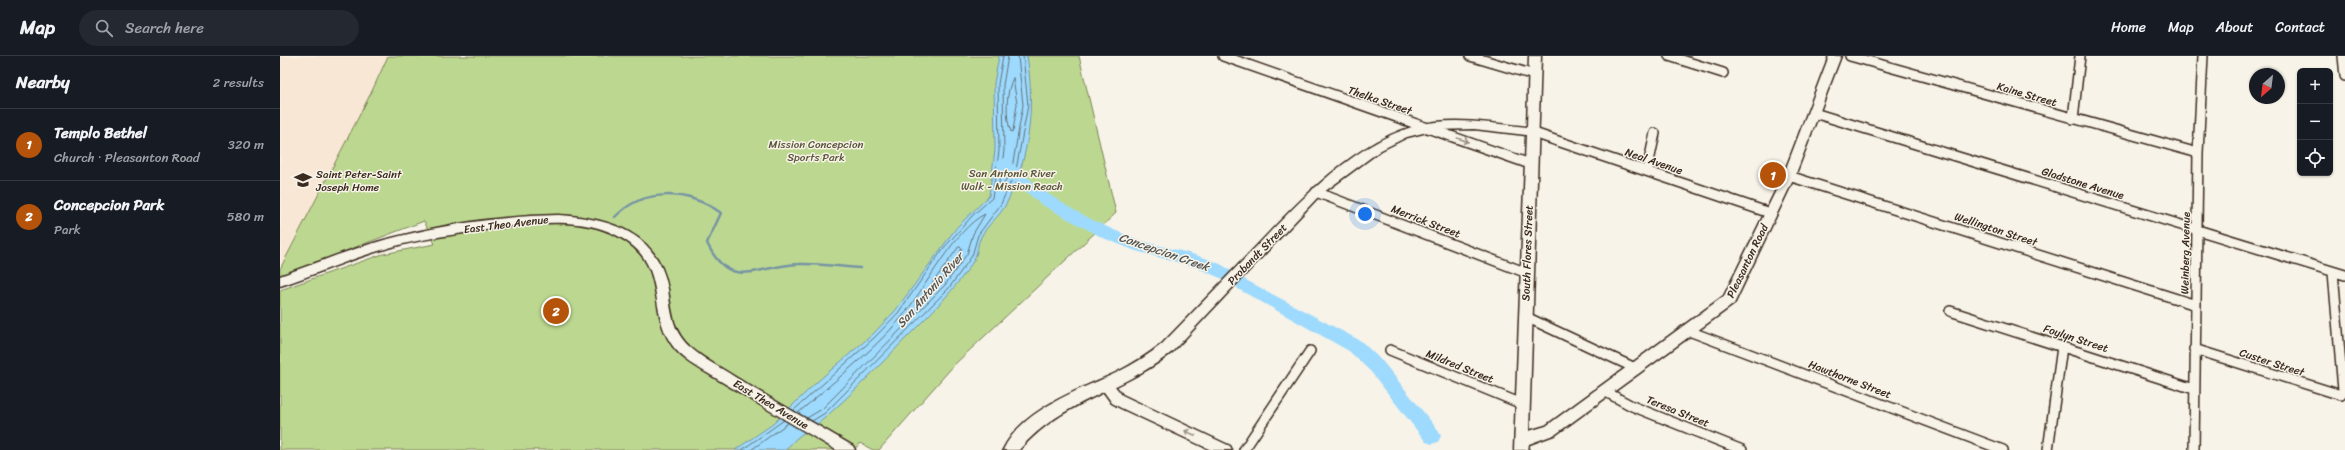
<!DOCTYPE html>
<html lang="en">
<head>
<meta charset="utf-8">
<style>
	body { margin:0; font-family:Sriracha,sans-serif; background:#242831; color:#f1f3f6 }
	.controls { position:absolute; right:12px; top:12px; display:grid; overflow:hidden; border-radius:6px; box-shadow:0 1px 3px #0004 }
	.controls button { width:36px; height:36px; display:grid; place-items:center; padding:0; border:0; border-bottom:1px solid #363941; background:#171b24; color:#f1f3f6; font:20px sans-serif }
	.compass { position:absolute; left:1969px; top:12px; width:36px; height:36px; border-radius:50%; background:#171b24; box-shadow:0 1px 3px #0004; rotate:208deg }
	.you { position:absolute; left:1085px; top:158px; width:14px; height:14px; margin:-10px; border:3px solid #fff; border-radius:50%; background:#1a73e8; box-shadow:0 0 0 6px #1a73e833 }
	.badge { display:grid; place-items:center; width:26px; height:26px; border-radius:50%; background:#b45309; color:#fff; font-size:13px; font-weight:700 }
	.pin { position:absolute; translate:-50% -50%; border:2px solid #fff; box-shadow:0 1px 4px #0006 }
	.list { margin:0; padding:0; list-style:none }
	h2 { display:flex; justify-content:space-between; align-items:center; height:52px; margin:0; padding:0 16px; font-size:17px }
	h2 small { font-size:13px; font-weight:400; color:#9ea1a6 }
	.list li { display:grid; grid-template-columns:26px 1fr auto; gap:12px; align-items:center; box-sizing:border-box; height:72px; padding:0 16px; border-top:1px solid #363941 }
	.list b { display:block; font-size:15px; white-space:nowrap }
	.list p { margin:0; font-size:13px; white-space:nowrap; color:#9ea1a6 }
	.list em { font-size:13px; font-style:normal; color:#9ea1a6 }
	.icon { flex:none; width:22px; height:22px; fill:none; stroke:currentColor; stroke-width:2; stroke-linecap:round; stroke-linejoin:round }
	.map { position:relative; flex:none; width:2065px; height:394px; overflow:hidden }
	header { display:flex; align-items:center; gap:24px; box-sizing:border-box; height:56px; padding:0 20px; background:#171b24; border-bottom:1px solid #363941 }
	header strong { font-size:19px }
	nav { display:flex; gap:22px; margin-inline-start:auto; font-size:14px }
	.search { width:280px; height:36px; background:#242831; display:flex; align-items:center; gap:10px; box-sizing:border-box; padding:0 14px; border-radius:22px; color:#9ea1a6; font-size:15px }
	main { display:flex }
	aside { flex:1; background:#171b24 }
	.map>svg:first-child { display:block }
	.built { fill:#f9e7d6 }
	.green { fill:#bcd890; stroke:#7c8157 }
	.water { fill:#9ddafe; stroke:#7694a4 }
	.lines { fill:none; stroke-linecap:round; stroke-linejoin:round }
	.shore { stroke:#627078; stroke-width:1 }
	.stream { stroke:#7694a4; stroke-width:2.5 }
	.river { fill:#9ddafe; fill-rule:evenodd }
	.minor-casing { stroke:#3b2a1e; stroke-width:12 }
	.tertiary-casing { stroke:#3b2a1e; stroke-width:3 }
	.secondary-casing { stroke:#3b2a1e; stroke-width:3 }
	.minor { stroke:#f7f3e8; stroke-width:9 }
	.tertiary { fill:#f7f3e8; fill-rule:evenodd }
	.secondary { fill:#f7f3e8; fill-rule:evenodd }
	.oneway { stroke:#998e83 }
	.labels { text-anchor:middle; stroke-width:3; stroke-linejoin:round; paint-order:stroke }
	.street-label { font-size:11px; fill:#3b2a1e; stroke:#f7f3e8 }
	.park-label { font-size:11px; fill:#5b563a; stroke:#f7f3e8 }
	.poi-label { font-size:11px; fill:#3b2a1e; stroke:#f7f3e8; text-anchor:start }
	.water-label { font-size:12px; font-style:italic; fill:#545656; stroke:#f7f3e8 }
</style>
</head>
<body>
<header>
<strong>Map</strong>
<div class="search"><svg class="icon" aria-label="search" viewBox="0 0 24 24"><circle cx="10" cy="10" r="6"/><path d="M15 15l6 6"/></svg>Search here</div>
<nav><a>Home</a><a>Map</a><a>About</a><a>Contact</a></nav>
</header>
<main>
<aside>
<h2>Nearby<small>2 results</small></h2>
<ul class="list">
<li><span class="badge">1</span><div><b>Templo Bethel</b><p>Church · Pleasanton Road</p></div><em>320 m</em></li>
<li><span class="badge">2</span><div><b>Concepcion Park</b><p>Park</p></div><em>580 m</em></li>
</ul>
</aside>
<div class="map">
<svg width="2065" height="394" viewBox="0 0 2065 394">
	<rect width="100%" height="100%" fill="#f7f3e8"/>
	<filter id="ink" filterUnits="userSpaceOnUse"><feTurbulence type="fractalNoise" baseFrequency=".025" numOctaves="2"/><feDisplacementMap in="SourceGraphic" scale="8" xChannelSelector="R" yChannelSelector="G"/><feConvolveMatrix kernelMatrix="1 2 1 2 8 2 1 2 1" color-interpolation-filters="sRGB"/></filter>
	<g filter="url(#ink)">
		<path class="built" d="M0,0H108L92,35L1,213Z"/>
		<path class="green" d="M108,0H799L836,157L675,308L599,394H593L580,387L574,394H0V234L103,198L155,188L144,165L0,220V213L92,35Z"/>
		<path class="water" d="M719,0H747C755,50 750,105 725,150C719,161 707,169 701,181C697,188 698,197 694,204C676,233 651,257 627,281C601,308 575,335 547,360C532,374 519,376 506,394H455L493,368L538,325L593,278L615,255L677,171L709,140L715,94L714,27Z"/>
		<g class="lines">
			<path class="shore" d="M728,0L723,29L724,95L718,133L720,135L732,112L743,49L738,0
				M733,22L737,48L733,75L731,76C725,62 726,35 733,22Z
				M679,191L682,192C677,206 665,224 652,231V228Z
				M514,354L595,281L618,257L663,193L693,159L712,142L719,95L718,28L723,0
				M518,357C553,326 591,297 621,262C644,235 675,172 705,158L693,178L687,198L665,229L542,353L527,362
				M532,365L545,357L669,232L692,200L698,179L721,148L736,114L748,49L743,0
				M462,394L504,364
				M471,394L508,367"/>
			<path class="stream" d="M335,161C364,131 408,134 441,157L427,187C451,237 477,209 519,208C539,207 560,211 580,212"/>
			<path class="river" d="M723,103L728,104C743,116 757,131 773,141C799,158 836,177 866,186C884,192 944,202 953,218L951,222L945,224L915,211L856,195L823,182L762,149L718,112L716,108L718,104Z
				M964,223L1081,285L1103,306L1158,374L1161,380L1158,386L1152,388L1146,386L1091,316L1069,295L958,233L956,229L958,225Z"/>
			<g class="minor-casing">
				<path id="minor" d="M943,0L1250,108
					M1190,0L1254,19
					M1389,0L1443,17
					M1570,0L1918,97
					M2063,0L2065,20
					M1534,57L2065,219
					M1793,63L1800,0
					M1251,76L1490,157
					M1367,115L1375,77
					M1509,120L1916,249
					M1036,136L1247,217
					M1670,255L1914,333
					M1244,260L1357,313
					M1409,275L1723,394
					M1914,293L2061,339L2063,334L2053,216
					M1110,294L1242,348
					M1326,336L1352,350L1462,394
					M964,394L1030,295
					M1768,394L1782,291
					M1914,394L1918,97L1923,0"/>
			</g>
			<g class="tertiary-casing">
				<path id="tertiary" d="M278,159C329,162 378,176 388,233C391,255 392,275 410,291C423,303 440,311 455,321C494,345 534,367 573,390L575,394H556C516,370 477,347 437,323C421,313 400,303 390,286C371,256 383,216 354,191C312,155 247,168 197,175C165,180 133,184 102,194C67,204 34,219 0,230V220C34,208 68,194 104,184C160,169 220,160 278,159Z
					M826,324L831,325L842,339L950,390L952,394H931L841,352L832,347L819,329L821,325Z"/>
			</g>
			<g class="secondary-casing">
				<path id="secondary" d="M1249,0H1261L1249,375L1266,370L1444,240L1503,120L1549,0H1561L1515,120L1454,248L1276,378L1249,388L1248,394H1234L1246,79L1194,73L1155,74L1127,81L1101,94L1040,139L892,296C841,337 784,342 739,394H723C742,353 800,334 838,316C854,308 868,299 882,288C911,258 940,228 969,198C1017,148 1083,74 1156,66C1186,63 1216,68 1247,71Z"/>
			</g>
			<use href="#minor" class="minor"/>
			<use href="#tertiary" class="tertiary"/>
			<use href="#secondary" class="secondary"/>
		</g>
		<defs><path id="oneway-shaft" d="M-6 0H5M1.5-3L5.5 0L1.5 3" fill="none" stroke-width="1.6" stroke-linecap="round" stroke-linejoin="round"/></defs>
		<g class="oneway">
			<use href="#oneway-shaft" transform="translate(1183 84) rotate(19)"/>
			<use href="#oneway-shaft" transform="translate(910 377) rotate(-155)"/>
		</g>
	</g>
	<defs>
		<g id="school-bare" transform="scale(1.38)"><path d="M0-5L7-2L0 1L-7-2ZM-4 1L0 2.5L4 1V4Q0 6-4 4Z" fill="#3b2a1e" stroke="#f7f3e8" stroke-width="2.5" paint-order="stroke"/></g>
	</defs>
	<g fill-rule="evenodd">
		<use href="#school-bare" x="23" y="124"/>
	</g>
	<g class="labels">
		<g class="street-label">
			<text transform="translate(1747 38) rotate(16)" y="4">Kaine Street</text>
			<text transform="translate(1100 44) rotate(19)" y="4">Thelka Street</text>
			<text transform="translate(1374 105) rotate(19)" y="4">Neal Avenue</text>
			<text transform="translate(1803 127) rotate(17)" y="4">Gladstone Avenue</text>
			<text transform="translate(1146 165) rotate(21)" y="4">Merrick Street</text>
			<text transform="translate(226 168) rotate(-7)" y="4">East Theo Avenue</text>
			<text transform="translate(1716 173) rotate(18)" y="4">Wellington Street</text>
			<text transform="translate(1247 197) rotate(-88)" y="4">South Flores Street</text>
			<text transform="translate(1905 197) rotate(-89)" y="4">Weinberg Avenue</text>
			<text transform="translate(977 198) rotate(-46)" y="4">Probandt Street</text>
			<text transform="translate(1467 205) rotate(-64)" y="4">Pleasanton Road</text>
			<text transform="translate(1796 282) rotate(18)" y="4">Foylyn Street</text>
			<text transform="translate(1992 306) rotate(18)" y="4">Custer Street</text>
			<text transform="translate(1180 310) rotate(22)" y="4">Mildred Street</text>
			<text transform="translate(1570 323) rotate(21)" y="4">Hawthorne Street</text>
			<text transform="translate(491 348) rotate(31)" y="4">East Theo Avenue</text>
			<text transform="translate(1398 355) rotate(22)" y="4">Teresa Street</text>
		</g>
		<g class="park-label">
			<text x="536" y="92">Mission Concepcion<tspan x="536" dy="13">Sports Park</tspan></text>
			<text x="732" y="121">San Antonio River<tspan x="732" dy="13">Walk - Mission Reach</tspan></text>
		</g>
		<g class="poi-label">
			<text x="36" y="122">Saint Peter-Saint<tspan x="36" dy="13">Joseph Home</tspan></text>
		</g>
		<g class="water-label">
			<text transform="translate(884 196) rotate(19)" y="4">Concepcion Creek</text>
			<text transform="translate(650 234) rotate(-49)" y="4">San Antonio River</text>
		</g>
	</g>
</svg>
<div class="controls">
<button>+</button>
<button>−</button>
<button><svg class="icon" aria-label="locate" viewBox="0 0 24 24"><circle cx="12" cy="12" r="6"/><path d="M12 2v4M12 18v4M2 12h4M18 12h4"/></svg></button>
</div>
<svg class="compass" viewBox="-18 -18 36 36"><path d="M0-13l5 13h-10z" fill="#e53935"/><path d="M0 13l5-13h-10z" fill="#9ea1a6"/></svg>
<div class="you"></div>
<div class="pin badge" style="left:1493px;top:119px">1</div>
<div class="pin badge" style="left:276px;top:255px">2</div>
</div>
</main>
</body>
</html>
